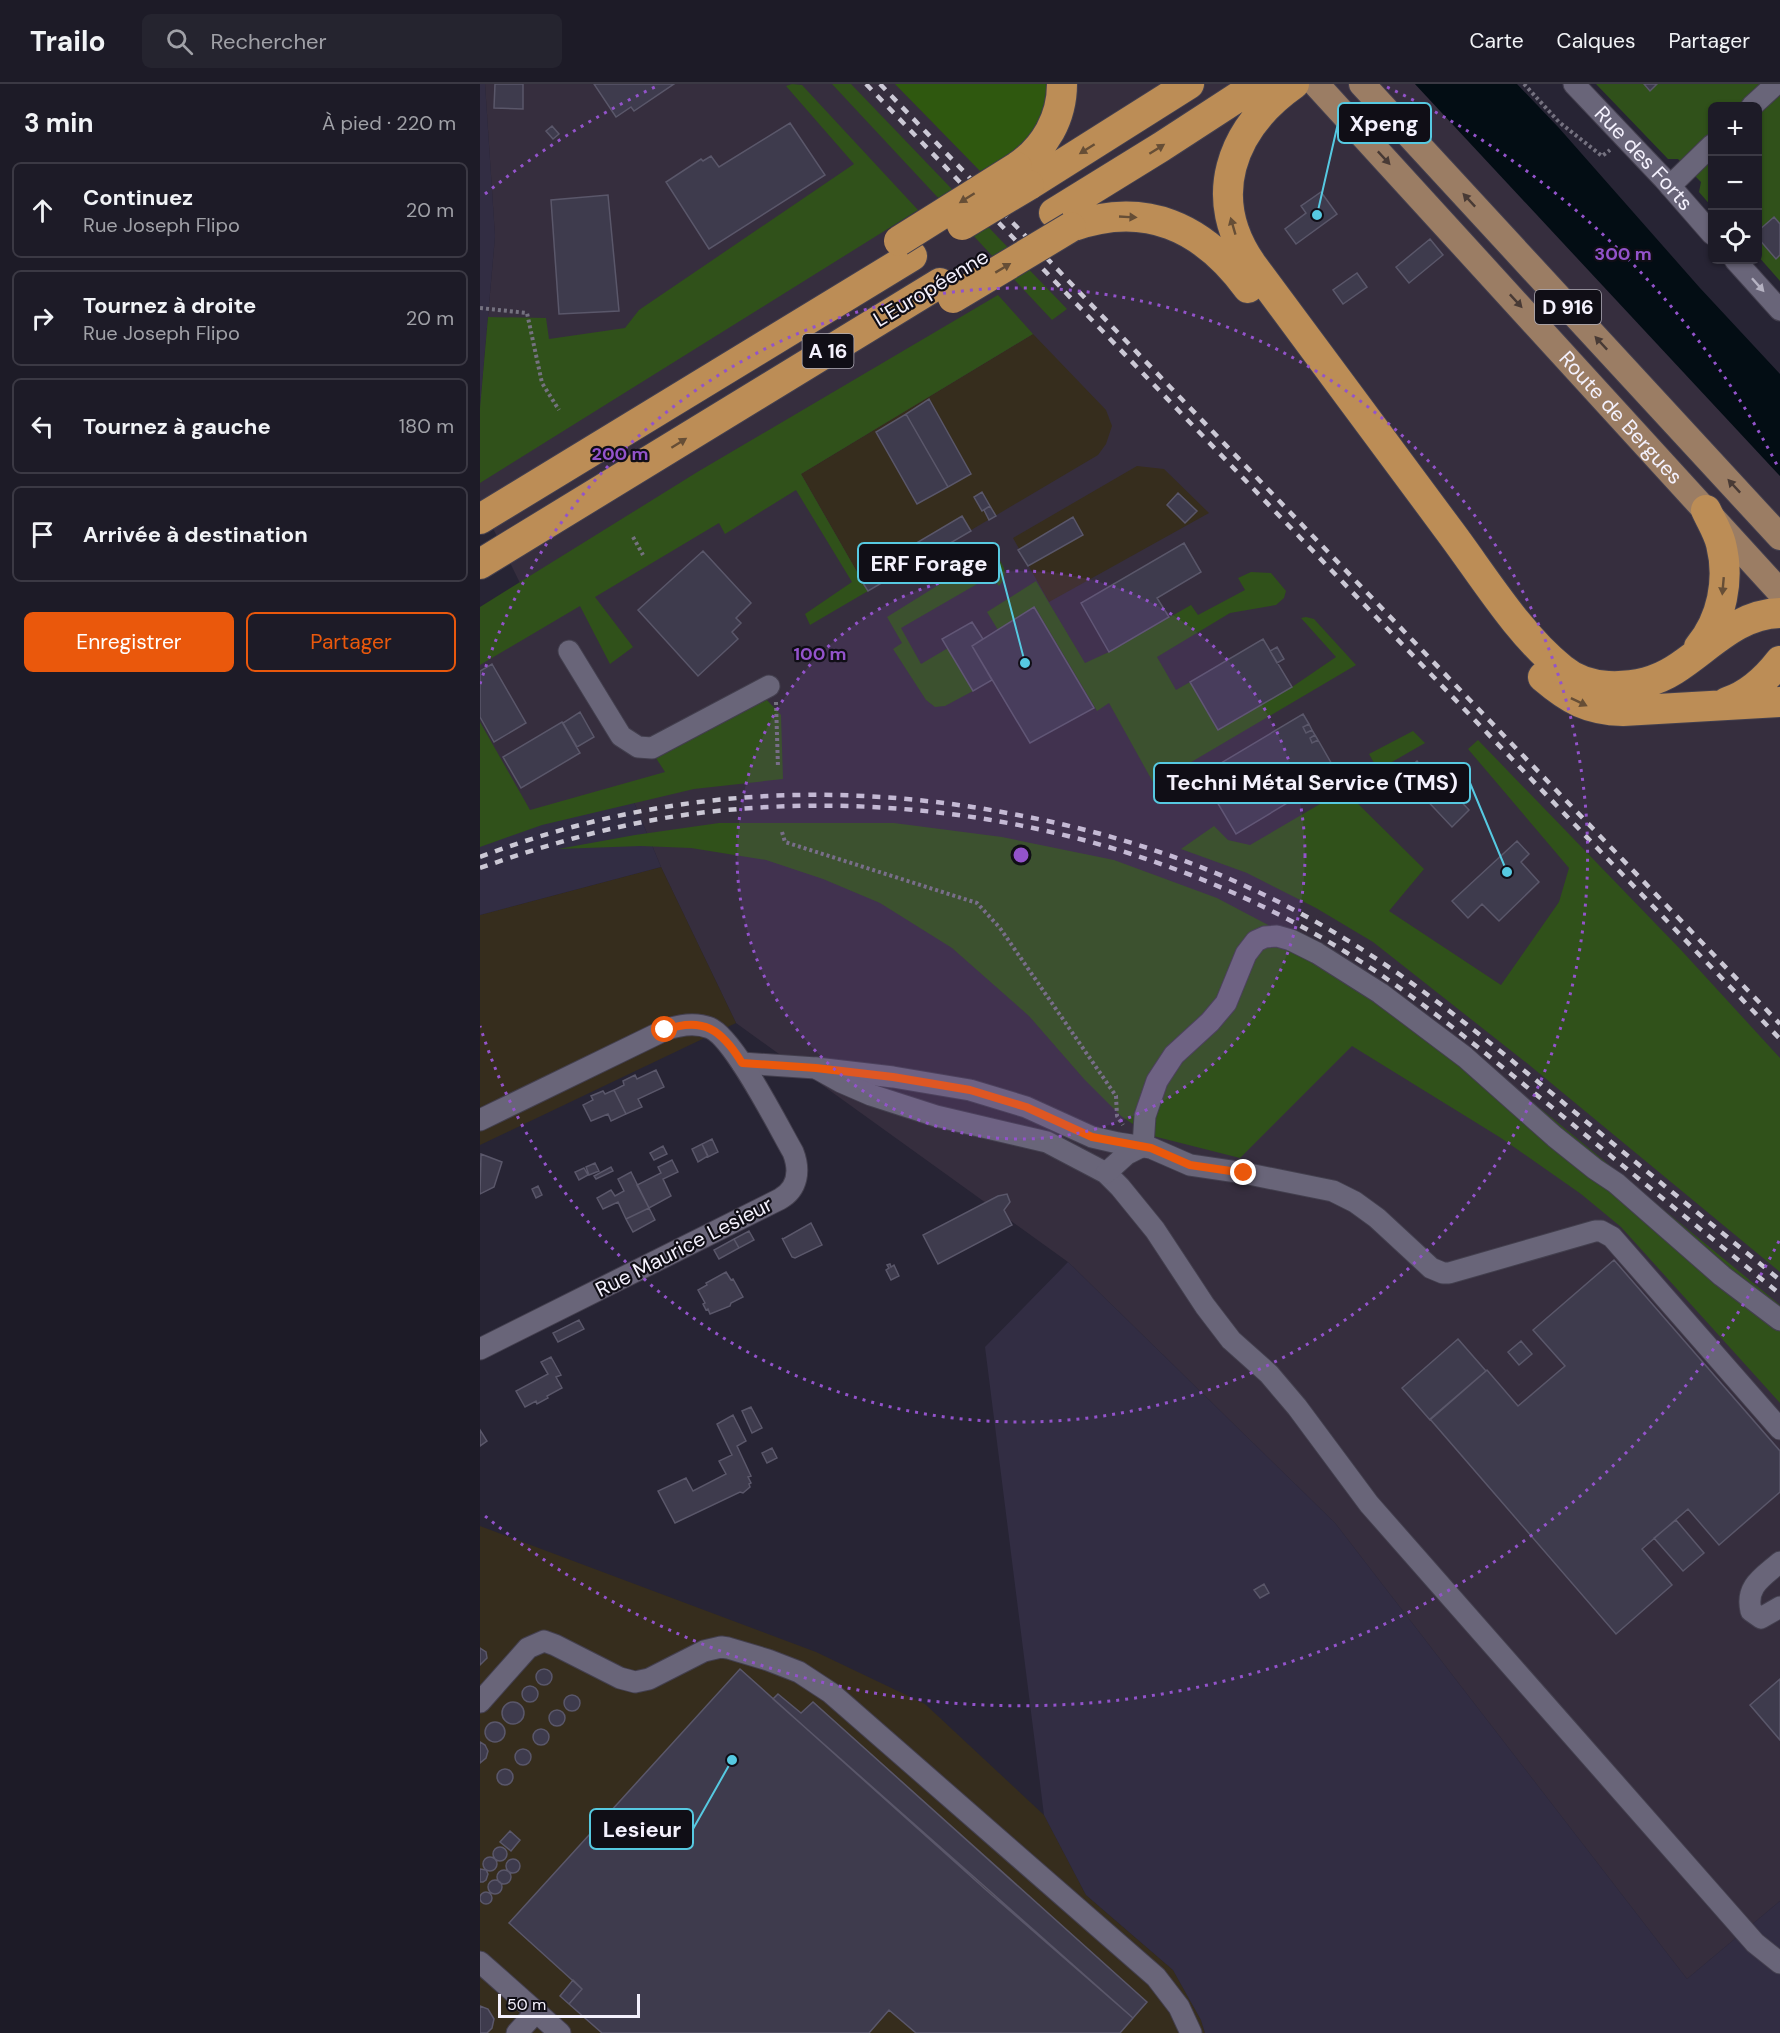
<!DOCTYPE html>
<html lang="fr">
<head>
<meta charset="utf-8">
<style>
	body { margin:0; font-family:"DM Sans",sans-serif; background:#25242f; color:#f1f3f6 }
	.controls { position:absolute; right:18px; top:18px; display:grid; overflow:hidden; border-radius:9px; box-shadow:0 2px 4px #0004 }
	.controls button { width:54px; height:54px; display:grid; place-items:center; padding:0; border:0; border-bottom:2px solid #3b3944; background:#1d1b27; color:#f1f3f6; font:30px sans-serif }
	.scale { position:absolute; left:18px; bottom:15px; width:142px; box-sizing:border-box; padding-left:6px; border:3px solid #f4f1fd; border-top:0; font-size:16px; line-height:21px; white-space:nowrap; color:#f4f1fd; -webkit-text-stroke:4px #100e16; paint-order:stroke }
	.stop { position:absolute; width:18px; height:18px; margin:-14px; border:4px solid #ea580c; border-radius:50%; background:#fff }
	.stop.end { background:#ea580c; border-color:#fff; box-shadow:0 2px 6px #0008 }
	.list { margin:0; padding:0; list-style:none }
	h2 { display:flex; justify-content:space-between; align-items:center; height:78px; margin:0; padding:0 24px; font-size:26px }
	h2 small { font-size:20px; font-weight:400; color:#a0a1a7 }
	.list li { display:grid; grid-template-columns:39px 1fr auto; gap:18px; align-items:center; box-sizing:border-box; height:96px; margin:0 12px 12px; padding:0 12px; border:2px solid #3b3944; border-radius:9px }
	.list b { display:block; font-size:22px; white-space:nowrap }
	.list p { margin:0; font-size:20px; white-space:nowrap; color:#a0a1a7 }
	.list em { font-size:20px; font-style:normal; color:#a0a1a7 }
	.actions { display:flex; gap:12px; padding:18px 24px }
	.actions a { flex:1; padding:14px 0; border:2px solid #ea580c; border-radius:9px; text-align:center; font-size:21px; color:#ea580c }
	.actions .main { background:#ea580c; color:#fff }
	.icon { flex:none; width:33px; height:33px; fill:none; stroke:currentColor; stroke-width:2; stroke-linecap:round; stroke-linejoin:round }
	.map { position:relative; flex:none; width:1300px; height:1949px; overflow:hidden }
	header { display:flex; align-items:center; gap:36px; box-sizing:border-box; height:84px; padding:0 30px; background:#1d1b27; border-bottom:2px solid #3b3944 }
	header strong { font-size:28px }
	nav { display:flex; gap:33px; margin-inline-start:auto; font-size:21px }
	.search { width:420px; height:54px; background:#25242f; display:flex; align-items:center; gap:15px; box-sizing:border-box; padding:0 21px; border-radius:9px; color:#a0a1a7; font-size:22px }
	main { display:flex }
	aside { flex:1; background:#1d1b27 }
	.map>svg:first-child { display:block }
	.commercial { fill:#362e3e }
	.industrial { fill:#362d1d }
	.built { fill:#322d43 }
	.green { fill:#30511a }
	.forest { fill:#2f580f }
	.water { fill:#030d14 }
	.building { fill:#3e3b4d; stroke:#5a576a; stroke-width:1.5 }
	.lines { fill:none; stroke-linecap:round; stroke-linejoin:round }
	.minor-casing { stroke:#433f4e; stroke-width:23 }
	.major-casing { stroke:#433f4e; stroke-width:28 }
	.highway-casing { stroke:#433f4e; stroke-width:32 }
	.path { stroke:#757280; stroke-width:4; stroke-dasharray:3 3; stroke-linecap:butt }
	.minor { stroke:#696579; stroke-width:21 }
	.major { stroke:#9b7d64; stroke-width:26 }
	.highway { stroke:#bc8d56; stroke-width:30 }
	.rail { stroke:#cbc8d5; stroke-width:4.5; stroke-dasharray:8 8; stroke-linecap:butt }
	.highway-bridge-casing { stroke:#433f4e; stroke-width:32; stroke-linecap:butt }
	.highway-bridge { stroke:#bc8d56; stroke-width:30 }
	.oneway { fill:#664e36 }
	.oneway2 { fill:#483a35 }
	.oneway3 { fill:#b5b2c2 }
	.route { stroke:#ea580c; stroke-width:8 }
	.ring { fill:none; stroke:#9353cb; stroke-width:3; stroke-dasharray:3 6 }
	.labels { text-anchor:middle; stroke-width:4.5; stroke-linejoin:round; paint-order:stroke }
	.shield { fill:#100e16; stroke:#b0adb8; stroke-width:1.5 }
	.shield-label { font-size:20px; font-weight:bold; fill:#f4f1fd }
	.street-label { font-size:21px; fill:#f4f1fd; stroke:#100e16 }
	.centre { fill:#9353cb; stroke:#100e16; stroke-width:3 }
	.ring-label { font-size:18px; text-anchor:middle; font-weight:bold; fill:#9353cb; stroke:#100e16; stroke-width:4.5; stroke-linejoin:round; paint-order:stroke }
	.leader { fill:none; stroke:#56c9e1; stroke-width:2 }
	.callout-dot { fill:#56c9e1; stroke:#100e16; stroke-width:2 }
	.callout { fill:#100e16; stroke:#56c9e1; stroke-width:2 }
	.callout-label { font-size:22px; text-anchor:middle; font-weight:bold; fill:#f4f1fd }
</style>
</head>
<body>
<header>
<strong>Trailo</strong>
<div class="search"><svg class="icon" aria-label="search" viewBox="0 0 24 24"><circle cx="10" cy="10" r="6"/><path d="M15 15l6 6"/></svg>Rechercher</div>
<nav><a>Carte</a><a>Calques</a><a>Partager</a></nav>
</header>
<main>
<aside>
<h2>3 min<small>À pied · 220 m</small></h2>
<ul class="list">
<li><svg class="icon" aria-label="ahead" viewBox="0 0 24 24"><path d="M12 20V5M6 11l6-6 6 6"/></svg><div><b>Continuez</b><p>Rue Joseph Flipo</p></div><em>20 m</em></li>
<li><svg class="icon" aria-label="right" viewBox="0 0 24 24"><path d="M7 20v-9h11M14 6l5 5-5 5"/></svg><div><b>Tournez à droite</b><p>Rue Joseph Flipo</p></div><em>20 m</em></li>
<li><svg class="icon" aria-label="left" viewBox="0 0 24 24"><path d="M17 20v-9H6M10 6l-5 5 5 5"/></svg><div><b>Tournez à gauche</b></div><em>180 m</em></li>
<li><svg class="icon" aria-label="arrive" viewBox="0 0 24 24"><path d="M6 21V4h12l-3 4 3 4H6"/></svg><div><b>Arrivée à destination</b></div></li>
</ul>
<div class="actions"><a class="main">Enregistrer</a><a>Partager</a></div>
</aside>
<div class="map">
<svg width="1300" height="1949" viewBox="0 0 1300 1949">
	<rect width="100%" height="100%" fill="#272434"/>
	<path class="commercial" d="M5,0H935L1300,392V1817L1207,1895L855,1439L588,1178L256,939L181,783L151,711L37,737L0,670V568L61,531L40,499L0,418V324L15,152Z"/>
	<path class="industrial" d="M553,250L626,326L632,342L626,360L618,371L388,507L321,390Z
		M657,382L684,385L729,429L569,518L533,454Z
		M181,783L256,939L0,1061V831Z
		M0,1442L336,1568L445,1620L564,1731L606,1811L693,1886L721,1936L725,1949H0Z"/>
	<path class="built" d="M0,0H5L15,152L0,324Z
		M0,670L38,737L151,711L181,783L0,831Z
		M588,1178L855,1439L1207,1895L1300,1817V1949H725L721,1936L693,1886L606,1811L564,1731L505,1263Z"/>
	<path class="green" d="M312,0L322,1L438,126L0,399V324L8,233L66,234L69,255L145,244L159,226L374,80L306,2Z
		M352,0H371L587,225L572,236Z
		M1116,0H1300V197L1278,172V22H1232V123L1219,108L1221,98L1198,75H1188Z
		M518,211L553,250L321,390L388,507L330,541L325,530L372,498L316,406L245,450L239,439L115,513L153,563L130,580L100,522L0,581V523L219,387Z
		M513,467C522,480 531,488 519,502L511,492L421,544L441,580L468,564L493,607L465,622L455,623L446,616L413,565L422,559L407,533Z
		M771,488L791,489L806,507L804,514L796,521L750,529L677,573L696,606L710,598L738,646L812,603L856,573L821,534L826,533L834,535L876,581L674,700L629,619L617,627L555,523L518,546L507,528L556,497L605,579L629,568L711,521L718,531L765,506L758,494Z
		M285,614L301,631L303,695L214,705L62,741L0,763V638L50,726L185,688L176,674Z
		M933,647L945,659L898,686L889,670Z
		M998,656L1201,866L1300,974V1188L1048,980L893,858L836,824L767,789L701,765L734,742L748,756L770,761L864,706L944,785L909,827L1021,901L1079,818L1089,784L988,665Z
		M239,739H414L522,753L634,776L737,814L824,860L1010,983L1300,1221V1319L1141,1143L1101,1110L1021,1054L872,962L760,1074L669,1051L641,1032L604,995L549,932L472,864L400,819L343,795L286,776L211,764L161,762L78,765L155,751Z"/>
	<path class="forest" d="M415,0H566C567,20 560,46 546,62C539,69 511,81 500,87Z"/>
	<path class="water" d="M935,0H1037L1079,44L1220,204L1300,290V392Z"/>
	<path class="building" d="M15,0H43V25L14,24Z
		M114,0H194L154,27L151,23L136,33Z
		M1164,0H1177L1170,7Z
		M310,39L345,91L229,165L186,98L221,75L223,77L231,72L239,83Z
		M72,42L79,50L73,55L66,47Z
		M841,108L857,130L816,160L805,145L826,129L821,122Z
		M128,111L139,227L79,230L71,116Z
		M1294,133L1300,140V171L1296,175L1278,154V147Z
		M950,155L963,171L929,199L916,183Z
		M877,189L887,203L863,220L853,206Z
		M449,315L491,390L468,403L426,330Z
		M426,330L468,403L437,420L396,348Z
		M502,408L510,422L502,427L494,413Z
		M698,409L717,427L705,439L687,421Z
		M510,422L516,432L509,436L504,426Z
		M482,432L491,447L388,507L379,493Z
		M593,433L603,451L548,482L538,466Z
		M704,459L721,488L677,514L689,533L629,568L601,519Z
		M223,467L271,519L256,534L261,539L252,548L258,555L218,592L158,526Z
		M554,523L614,624L550,659L492,562Z
		M492,538L503,555L492,562L512,596L493,607L462,555Z
		M783,555L812,603L738,646L710,598Z
		M797,563L804,575L797,579L790,567Z
		M12,580L46,639L14,658L0,633V587Z
		M100,628L114,653L97,663L83,639Z
		M823,630L829,640L823,643L826,649L832,646L835,651L830,654L832,659L838,656L857,689L756,750L721,691Z
		M82,638L100,669L41,704L23,673Z
		M829,640L832,646L826,649L823,643Z
		M835,651L838,656L832,659L830,654Z
		M937,677L941,682L933,690L928,685Z
		M956,691L989,726L972,743L939,708Z
		M1037,757L1049,770L1041,778L1059,798L1019,837L1002,820L988,834L972,817Z
		M176,986L184,1003L158,1015L162,1023L146,1030L134,1006L144,1001L143,997L155,991L157,995Z
		M134,1006L146,1030L131,1037L128,1030L111,1037L103,1021L113,1016L111,1012L123,1007L125,1010Z
		M232,1055L238,1068L228,1073L222,1060Z
		M222,1060L228,1072L218,1078L212,1065Z
		M183,1062L187,1070L174,1076L170,1069Z
		M1,1070L22,1078L14,1103L0,1110Z
		M192,1076L198,1088L183,1095L191,1112L169,1124L157,1101L181,1089L178,1083Z
		M115,1079L119,1087L109,1091L106,1083Z
		M131,1083L133,1087L116,1095L114,1092Z
		M104,1084L108,1091L99,1096L95,1088Z
		M151,1088L169,1124L146,1135L138,1118L123,1125L117,1114L131,1106L135,1112L144,1107L138,1095Z
		M58,1102L62,1111L56,1114L52,1105Z
		M527,1110L530,1118L524,1126L532,1141L458,1180L443,1151L518,1112Z
		M169,1124L175,1136L153,1148L146,1135Z
		M331,1139L342,1161L315,1174L312,1173L302,1154L303,1155Z
		M269,1147L274,1156L259,1164L254,1155Z
		M254,1155L259,1164L239,1175L234,1166Z
		M1134,1176L1300,1367V1408L1239,1461L1208,1425L1162,1465L1192,1501L1136,1550L950,1335L1007,1286L1038,1322L1085,1282L1053,1246Z
		M410,1180L411,1183L414,1181L419,1192L411,1196L406,1186L409,1184L407,1181Z
		M246,1188L251,1196L253,1195L263,1213L251,1219L250,1222L230,1230L228,1225L226,1226L223,1220L225,1219L218,1206L227,1201L226,1199Z
		M99,1236L104,1245L78,1258L73,1249Z
		M978,1255L1006,1287L950,1336L922,1304Z
		M1041,1257L1052,1270L1039,1281L1028,1268Z
		M71,1273L81,1291L76,1293L82,1304L67,1312L68,1314L57,1320L56,1317L45,1323L36,1307L68,1290L61,1278Z
		M271,1323L282,1344L272,1349L262,1327Z
		M253,1331L266,1357L257,1362L271,1392L268,1393L271,1399L269,1400L270,1403L263,1409L260,1408L195,1439L178,1407L206,1394L213,1407L246,1390L239,1377L252,1371L237,1340Z
		M0,1346L7,1357L0,1362Z
		M292,1364L297,1374L287,1379L282,1369Z
		M1196,1436L1224,1469L1203,1487L1174,1454Z
		M784,1500L789,1509L780,1514L774,1506Z
		M0,1564L6,1568L7,1574L0,1581Z
		M56 1593a8 8 0 1 1 16 0a8 8 0 1 1-16 0Z
		M260,1585L505,1805L653,1934L640,1949H436L409,1926L389,1949H122L89,1920L102,1905L29,1839Z
		M1300,1595V1656L1270,1621Z
		M42 1610a8 8 0 1 1 16 0a8 8 0 1 1-16 0Z
		M298,1610L321,1629L333,1618L667,1918L653,1934L293,1615Z
		M84 1619a8 8 0 1 1 16 0a8 8 0 1 1-16 0Z
		M22 1629a11 11 0 1 1 22 0a11 11 0 1 1-22 0Z
		M69 1634a8 8 0 1 1 16 0a8 8 0 1 1-16 0Z
		M5 1648a10 10 0 1 1 20 0a10 10 0 1 1-20 0Z
		M53 1653a8 8 0 1 1 16 0a8 8 0 1 1-16 0Z
		M0,1658L5,1661L8,1667L6,1674L0,1679Z
		M35 1673a8 8 0 1 1 16 0a8 8 0 1 1-16 0Z
		M17 1693a8 8 0 1 1 16 0a8 8 0 1 1-16 0Z
		M30,1747L40,1756L31,1767L20,1758Z
		M13 1770a7 7 0 1 1 14 0a7 7 0 1 1-14 0Z
		M3 1780a7 7 0 1 1 14 0a7 7 0 1 1-14 0Z
		M26 1782a7 7 0 1 1 14 0a7 7 0 1 1-14 0Z
		M0,1785L6,1786L8,1790L6,1796L3,1798H0Z
		M17 1793a7 7 0 1 1 14 0a7 7 0 1 1-14 0Z
		M8 1803a7 7 0 1 1 14 0a7 7 0 1 1-14 0Z
		M0 1814a6 6 0 1 1 12 0a6 6 0 1 1-12 0Z
		M93,1896L102,1905L89,1920L80,1912Z
		M0,1922L8,1925L14,1935L12,1944L7,1949H0Z"/>
	<g class="lines">
		<g class="minor-casing">
			<g id="minor">
				<path id="s1" d="M1094,0L1184,95L1232,150"/>
				<path d="M1272,22L1296,0"/>
				<path d="M1190,102L1232,61"/>
				<path d="M1255,176L1300,226"/>
				<path d="M89,567L141,652L158,663L172,664L289,602"/>
				<path d="M262,979L336,984L413,993L490,1006L546,1023L612,1053L638,1059L671,1064L710,1081L764,1089L853,1107L875,1118L897,1134L951,1184L963,1189H969L1115,1147H1121L1132,1153L1300,1345"/>
				<path d="M336,984L361,998L391,1011L456,1032L567,1058L626,1089L640,1103L675,1146L725,1222L751,1256L789,1290L817,1323L889,1420L1275,1859L1300,1879"/>
				<path d="M0,1036L185,946C199,941 215,938 230,944C254,954 298,1042 313,1068C320,1086 318,1105 300,1115L0,1265"/>
				<path d="M626,1089L647,1070L663,1062L665,1032L677,997L694,971L730,938L746,919L766,870L776,857L785,853L797,852L811,856L837,869L900,909L985,973L1075,1053L1115,1085L1136,1099L1242,1192L1300,1236"/>
				<path d="M1300,1478C1283,1493 1265,1502 1271,1527L1281,1534L1300,1523"/>
				<path d="M0,1618L48,1564L64,1557L75,1561L140,1594L155,1598L169,1595L224,1567L241,1563L248,1564L288,1576L319,1588L351,1609L676,1893L699,1923L711,1949"/>
				<path d="M0,1878L80,1949"/>
				<path d="M37,1949L56,1928"/>
			</g>
		</g>
		<g class="major-casing">
			<g id="major">
				<path id="s2" d="M836,0L1300,508"/>
				<path d="M882,0L1300,453"/>
			</g>
		</g>
		<g class="highway-casing">
			<path id="highway" d="M814,0C750,45 725,115 773,182C838,270 903,357 968,445C1002,490 1038,550 1082,585C1095,596 1112,601 1128,602C1151,603 1175,598 1194,586C1228,565 1256,530 1300,529
				M537,83C565,64 582,34 582,0
				M549,101L709,0
				M574,129L681,63L778,0
				M591,143C665,116 723,143 768,204
				M0,435L432,172
				M0,480L460,199
				M1219,563C1242,535 1250,496 1241,460C1238,448 1231,437 1226,426
				M1063,593C1090,616 1108,626 1143,627L1300,618
				M1247,618C1269,611 1286,595 1300,577"/>
		</g>
		<path class="path" d="M1044,0L1079,38L1122,72L1130,66
			M0,224L47,229L62,299L79,326
			M153,453L163,471
			M296,618L298,684
			M302,748L305,758L497,819L520,844L636,1012L637,1032L643,1041"/>
		<use href="#minor" class="minor"/>
		<use href="#major" class="major"/>
		<use href="#highway" class="highway"/>
		<path class="rail" d="M386,0L1300,955
			M400,0L1300,940
			M0,773C176,706 354,695 538,731C665,755 780,799 889,870C954,912 1014,962 1074,1011C1149,1073 1225,1135 1300,1196
			M0,784C71,759 144,738 219,729C441,702 673,750 864,867C939,913 1006,970 1074,1025C1149,1087 1225,1149 1300,1210"/>
		<g class="highway-bridge-casing">
			<path id="highway-bridge" d="M482,141L549,101
				M419,157L537,83
				M473,214L591,143"/>
		</g>
		<use href="#highway-bridge" class="highway-bridge"/>
	</g>
	<defs><path id="oneway-solid" d="M-6-.8H1V-3.2L6.5 0L1 3.2V.8H-6Z" transform="scale(1.5)"/></defs>
	<g class="oneway">
		<use href="#oneway-solid" transform="translate(607 65) rotate(148)"/>
		<use href="#oneway-solid" transform="translate(677 65) rotate(-32)"/>
		<use href="#oneway-solid" transform="translate(487 114) rotate(148)"/>
		<use href="#oneway-solid" transform="translate(648 133) rotate(3)"/>
		<use href="#oneway-solid" transform="translate(753 142) rotate(-106)"/>
		<use href="#oneway-solid" transform="translate(523 184) rotate(-31)"/>
		<use href="#oneway-solid" transform="translate(199 359) rotate(-32)"/>
		<use href="#oneway-solid" transform="translate(1243 502) rotate(95)"/>
		<use href="#oneway-solid" transform="translate(1099 618) rotate(26)"/>
	</g>
	<g class="oneway2">
		<use href="#oneway-solid" transform="translate(904 74) rotate(47)"/>
		<use href="#oneway-solid" transform="translate(989 116) rotate(-133)"/>
		<use href="#oneway-solid" transform="translate(1036 217) rotate(47)"/>
		<use href="#oneway-solid" transform="translate(1121 259) rotate(-133)"/>
		<use href="#oneway-solid" transform="translate(1254 402) rotate(-133)"/>
	</g>
	<use class="oneway3" href="#oneway-solid" transform="translate(1278 201) rotate(48)"/>
	<g class="lines">
		<path class="route" d="M185,946C223,932 242,946 262,979L336,984L413,993L490,1006L546,1023L612,1053L671,1064L710,1081L764,1089"/>
	</g>
	<circle cx="541" cy="771" r="284" fill="#9353cb" fill-opacity=".12"/>
	<g class="ring">
		<circle cx="541" cy="771" r="284"/>
		<path d="M0 600A567 567 0 1 1 0 942"/>
		<path d="M1299 1157A851 851 0 0 1 5 1432M5 110A851 851 0 0 1 175 3M907 3A851 851 0 0 1 1299 385"/>
	</g>
	<g class="labels">
		<g class="shield">
			<rect x="1055" y="206" width="66" height="34" rx="4.5"/>
			<rect x="322.5" y="250" width="51" height="34" rx="4.5"/>
		</g>
		<g class="shield-label">
			<text x="1088" y="230">D 916</text>
			<text x="348" y="274">A 16</text>
		</g>
		<g class="street-label">
			<text dy="7" stroke="none"><textPath href="#s1" startOffset="102">Rue des Forts</textPath></text>
			<text transform="translate(451 204) rotate(-31)" y="7">L'Européenne</text>
			<text dy="7" stroke="none"><textPath href="#s2" startOffset="452">Route de Bergues</textPath></text>
			<text transform="translate(204 1163) rotate(-27)" y="7">Rue Maurice Lesieur</text>
		</g>
	</g>
	<circle cx="541" cy="771" r="9" class="centre"/>
	<g class="ring-label">
		<text x="1143" y="176">300 m</text>
		<text x="140" y="376">200 m</text>
		<text x="340" y="576">100 m</text>
	</g>
	<path class="leader" d="M837 131L858 39M545 579L519 479M1027 788L990 699M252 1676L213 1745"/>
	<g class="callout-dot">
		<circle cx="837" cy="131" r="6"/>
		<circle cx="545" cy="579" r="6"/>
		<circle cx="1027" cy="788" r="6"/>
		<circle cx="252" cy="1676" r="6"/>
	</g>
	<g class="callout">
		<rect x="858" y="19" width="93" height="40" rx="6"/>
		<rect x="378" y="459" width="141" height="40" rx="6"/>
		<rect x="674" y="679" width="316" height="40" rx="6"/>
		<rect x="110" y="1725" width="103" height="40" rx="6"/>
	</g>
	<g class="callout-label">
		<text x="904" y="47">Xpeng</text>
		<text x="449" y="487">ERF Forage</text>
		<text x="832" y="706">Techni Métal Service (TMS)</text>
		<text x="162" y="1753">Lesieur</text>
	</g>
</svg>
<div class="controls">
<button>+</button>
<button>−</button>
<button><svg class="icon" aria-label="locate" viewBox="0 0 24 24"><circle cx="12" cy="12" r="6"/><path d="M12 2v4M12 18v4M2 12h4M18 12h4"/></svg></button>
</div>
<div class="scale">50 m</div>
<div class="stop" style="left:185px;top:946px"></div>
<div class="stop end" style="left:764px;top:1089px"></div>
</div>
</main>
</body>
</html>
